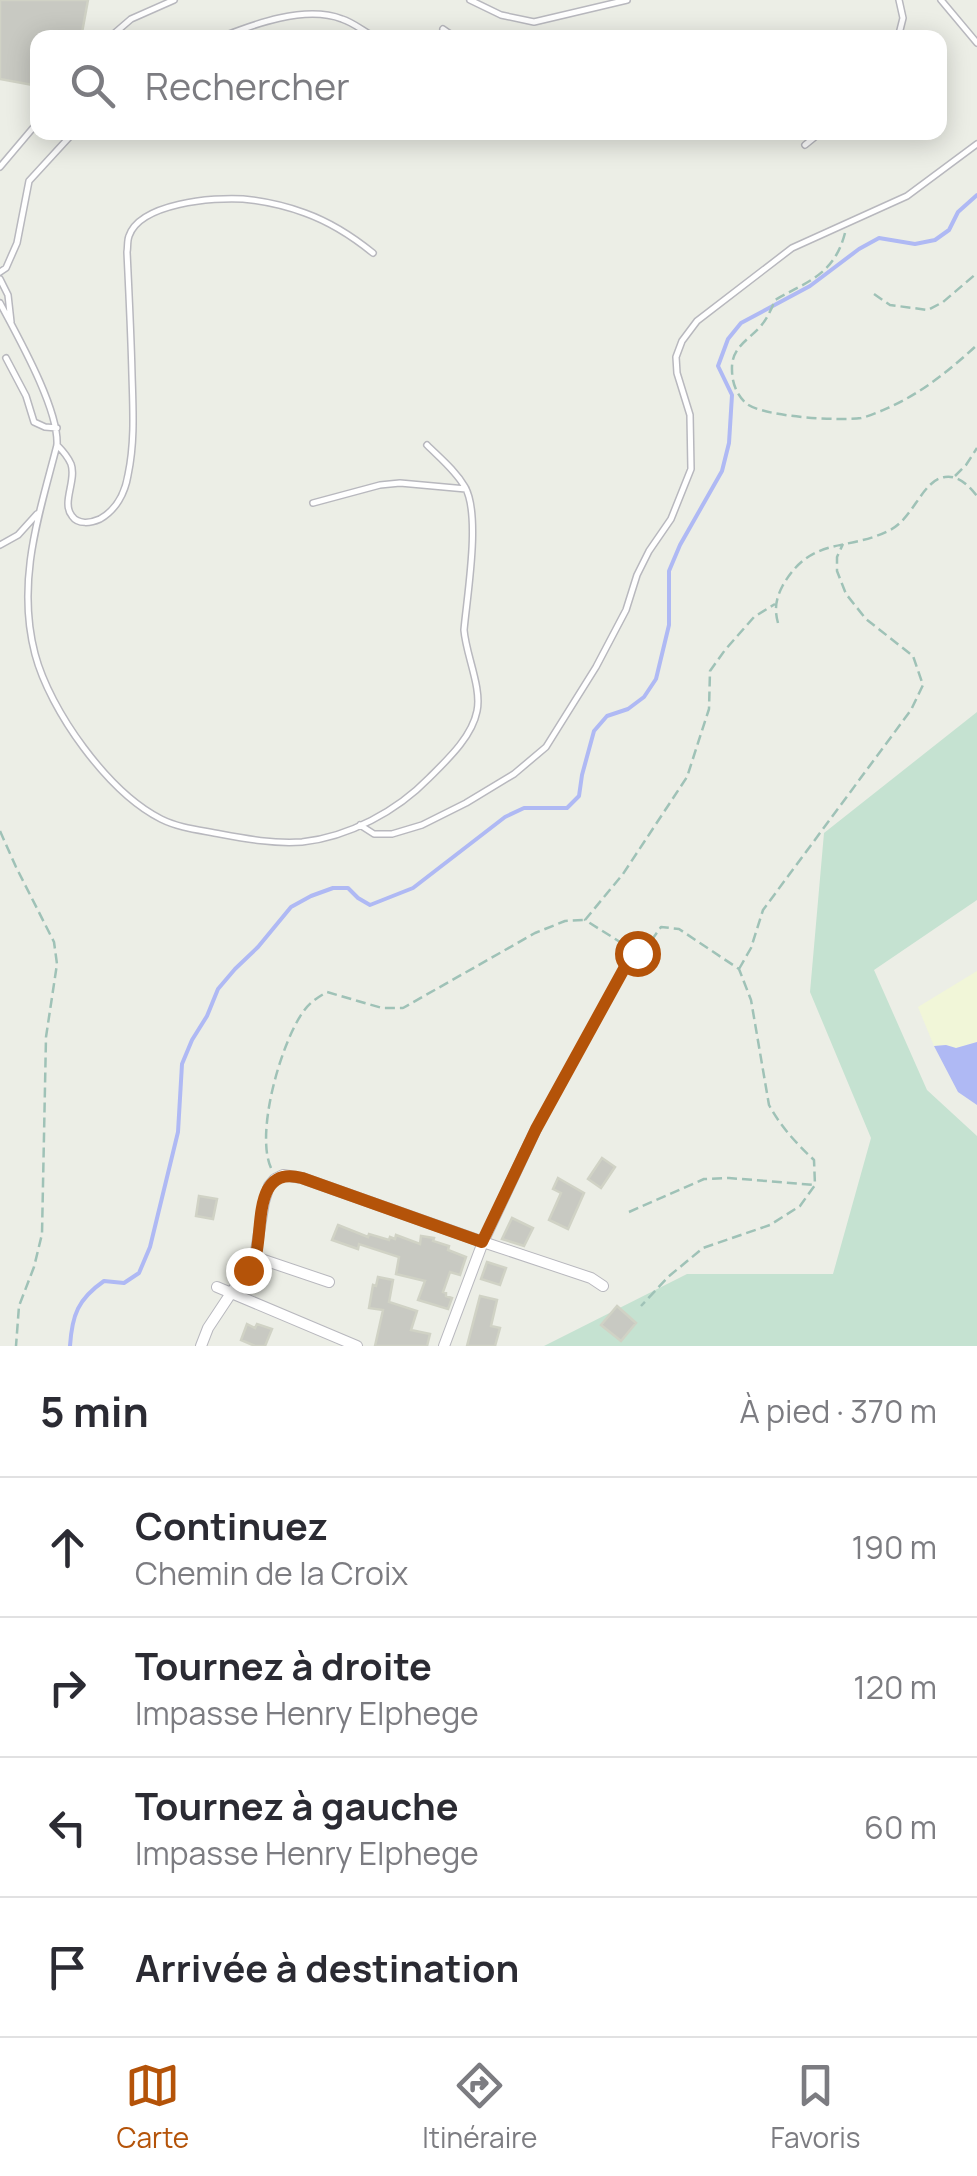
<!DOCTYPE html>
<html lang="fr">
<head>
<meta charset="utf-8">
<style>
	body { margin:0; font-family:Manrope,sans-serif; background:#f7f7f7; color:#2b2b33 }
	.stop { position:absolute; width:30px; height:30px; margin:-22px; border:8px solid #b45309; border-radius:50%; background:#fff }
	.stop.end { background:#b45309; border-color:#fff; box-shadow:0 2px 10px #0008 }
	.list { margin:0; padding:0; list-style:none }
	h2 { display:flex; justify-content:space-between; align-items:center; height:130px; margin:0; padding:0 40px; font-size:42px }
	h2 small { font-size:32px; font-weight:400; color:#7c7c81 }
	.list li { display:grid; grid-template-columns:65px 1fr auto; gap:30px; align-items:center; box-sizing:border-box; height:140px; padding:0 40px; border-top:2px solid #e1e1e2 }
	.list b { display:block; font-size:38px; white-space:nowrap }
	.list p { margin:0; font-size:32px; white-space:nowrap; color:#7c7c81 }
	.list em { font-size:32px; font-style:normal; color:#7c7c81 }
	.icon { flex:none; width:55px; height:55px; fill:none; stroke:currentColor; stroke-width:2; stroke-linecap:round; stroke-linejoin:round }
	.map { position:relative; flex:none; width:977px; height:1346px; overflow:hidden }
	.search { position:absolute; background:#fff; box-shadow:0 5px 25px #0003; left:30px; right:30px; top:30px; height:110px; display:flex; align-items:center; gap:25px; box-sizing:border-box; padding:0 35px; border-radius:20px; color:#7c7c81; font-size:38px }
	.sheet { height:690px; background:#fff }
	nav { display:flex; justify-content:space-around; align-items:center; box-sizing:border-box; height:140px; border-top:2px solid #e1e1e2; background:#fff; font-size:28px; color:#7c7c81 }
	nav a { display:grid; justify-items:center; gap:5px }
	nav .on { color:#b45309 }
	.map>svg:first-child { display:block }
	.green { fill:#c5e2d1 }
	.sand { fill:#f1f6d8 }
	.water { fill:#afb9f4 }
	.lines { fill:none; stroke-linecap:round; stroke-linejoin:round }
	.stream { stroke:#afb9f4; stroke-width:4 }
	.building { fill:#c8c9c2; stroke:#d0d2c5; stroke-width:2.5 }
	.lane-casing { stroke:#b8b8be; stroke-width:8 }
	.street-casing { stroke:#b8b8be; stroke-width:12 }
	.path { stroke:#9fc2b7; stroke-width:2.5; stroke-dasharray:10 5; stroke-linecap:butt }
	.lane { stroke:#fff; stroke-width:5 }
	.street { stroke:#fff; stroke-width:10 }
	.route { stroke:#b45309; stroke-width:12 }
</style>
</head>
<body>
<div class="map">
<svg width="977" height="1346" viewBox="0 0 977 1346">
	<rect width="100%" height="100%" fill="#eceee6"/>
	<path class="green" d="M977,712V900L874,970L927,1090L977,1136V1346H544L687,1274H833L871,1138L810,992L824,833Z"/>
	<path class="sand" d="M977,971V1042L956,1048L946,1045L934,1046L918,1007Z"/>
	<path class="water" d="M977,1042V1105L958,1092L934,1046L946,1045L956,1048Z"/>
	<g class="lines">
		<path class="stream" d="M70,1346C72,1315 78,1299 104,1281L124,1283L139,1273L150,1247L178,1132L182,1064L192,1040L207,1016L218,989L235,969L258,947L291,907L311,896L333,888H348L358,898L370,905L413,888L505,817L524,808H567L579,796L582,775L594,731L607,716L628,709L644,697L656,679L669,625V571L680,545L722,471L729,443L732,395L718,366L728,339L741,323L810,286L859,249L879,238L915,244L935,240L949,230L958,212L977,195"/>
	</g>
	<path class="building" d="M0,0H88L81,38H38V86L0,79Z
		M602,1158L615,1167L601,1188L588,1179Z
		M558,1178L584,1193L568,1229L549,1220L561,1193L553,1189Z
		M199,1196L217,1199L213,1219L196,1216Z
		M512,1218L533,1228L524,1246L502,1239Z
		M338,1225L368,1237L369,1234L389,1240L390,1237L395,1239L396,1235L420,1244L421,1236L434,1238L433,1241L449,1246L448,1250L466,1257L460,1275L450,1272L443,1292L446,1293V1296L452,1298L448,1309L418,1300L425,1281L396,1274L399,1257L359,1244L358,1249L332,1240Z
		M487,1262L506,1268L500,1285L481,1279Z
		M378,1277L393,1280L389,1302L417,1311L411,1330L430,1334L427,1346H375L383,1310L369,1308L373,1285L376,1286Z
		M480,1296L497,1300L491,1326L500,1328L495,1346H467Z
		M617,1306L636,1323L621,1341L601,1325Z
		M247,1324L255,1328L257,1324L272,1329L265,1346H255L241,1340Z"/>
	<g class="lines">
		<g class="lane-casing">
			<path id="lane" d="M470,0L501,15L534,22L627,0
				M941,0L977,43
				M443,29L456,38
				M109,38L131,19L174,0
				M219,38C254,24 305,5 342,19C355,23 365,33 377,38
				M898,38L903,18L899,0
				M805,145L821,132
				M0,167L38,122
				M0,272L6,268L17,243L29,181L74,132
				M0,279L8,295L11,322
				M0,303C18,337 59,409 57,445C39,515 16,581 35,654C50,711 108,792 161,819C179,828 200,830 220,834C247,839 274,844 302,842C349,837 397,811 429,778C447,760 472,737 477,711C482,688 466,655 464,630C467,596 481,515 465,487C455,470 440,458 427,445
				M6,358L26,396L34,422L45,427L57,428
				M57,445C63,451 68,457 71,464C77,480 61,503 72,516C78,525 91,523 100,519C116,510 125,493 128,475C135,442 133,409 132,375C131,334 129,293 127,252C128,247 127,241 129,236C140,203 214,197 243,199C264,201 286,206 305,213C330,222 352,236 373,253
				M313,503L380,485L400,483L466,489
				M0,545L18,535L37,514
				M360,825L374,834H392L422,825L466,803L514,774L546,747L596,667L626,610L637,575L649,551L671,519L691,469L690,415L677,373L676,357L682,341L697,321L792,248L907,196L977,144"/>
		</g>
		<g class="street-casing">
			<path id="street" d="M255,1257L329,1282
				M217,1287L357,1346
				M201,1346L208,1328L255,1257L264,1202L269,1186L275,1179L283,1175L302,1178L483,1242L591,1278L603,1286
				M444,1346L483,1242L536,1129"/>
		</g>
		<path class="path" d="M845,233C834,275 808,281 775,300C771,310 767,319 760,327C747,341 731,348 732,370C732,383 737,396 747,404C765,417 838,421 861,418C870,416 881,411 890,407C923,392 951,369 977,345
			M874,294L890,305L928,310L943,302L977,273
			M955,476L966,465L977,448
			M778,623C774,609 776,598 783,585C812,535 848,552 890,530C914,518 922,480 945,477C959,475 969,486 977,496
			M0,831L16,867L54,942L57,964L46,1037L42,1234L34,1267L19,1306L16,1346
			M636,952L585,920L623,874L687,777L709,709L710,671L725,650L754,617L775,604
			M739,969L751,948L763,910L911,710L923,685L913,656L866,619L846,594L837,571V557L843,544
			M542,1119L625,967L651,941L661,927L679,929L739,969L751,1000L769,1105C781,1127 796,1143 814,1160L815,1185L800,1206L770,1225L703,1248L668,1277L641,1306
			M271,1168C255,1133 281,1043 303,1012C310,1002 317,998 327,992L382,1008H403L535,933L565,921L585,920
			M629,1212L704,1179L729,1178L815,1185"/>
		<use href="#lane" class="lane"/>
		<use href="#street" class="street"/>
	</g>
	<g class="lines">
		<path class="route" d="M248,1270C249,1267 255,1258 256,1255C263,1225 254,1165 302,1178L482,1242L536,1129L625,967L637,953"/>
	</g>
</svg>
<div class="stop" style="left:637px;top:953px"></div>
<div class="stop end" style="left:248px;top:1270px"></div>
<div class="search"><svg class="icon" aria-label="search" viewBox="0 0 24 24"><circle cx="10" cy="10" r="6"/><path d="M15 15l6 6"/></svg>Rechercher</div>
</div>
<section class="sheet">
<h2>5 min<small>À pied · 370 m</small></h2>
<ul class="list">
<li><svg class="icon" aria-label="ahead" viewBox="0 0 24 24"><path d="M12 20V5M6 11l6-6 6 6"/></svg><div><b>Continuez</b><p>Chemin de la Croix</p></div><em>190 m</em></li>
<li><svg class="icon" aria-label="right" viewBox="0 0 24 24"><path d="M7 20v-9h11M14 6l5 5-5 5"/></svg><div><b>Tournez à droite</b><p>Impasse Henry Elphege</p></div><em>120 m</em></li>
<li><svg class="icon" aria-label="left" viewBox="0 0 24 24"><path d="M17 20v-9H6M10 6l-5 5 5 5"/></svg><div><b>Tournez à gauche</b><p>Impasse Henry Elphege</p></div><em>60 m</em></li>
<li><svg class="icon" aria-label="arrive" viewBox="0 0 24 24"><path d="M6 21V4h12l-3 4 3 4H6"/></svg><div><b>Arrivée à destination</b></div></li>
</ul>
</section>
<nav>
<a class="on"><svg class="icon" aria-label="map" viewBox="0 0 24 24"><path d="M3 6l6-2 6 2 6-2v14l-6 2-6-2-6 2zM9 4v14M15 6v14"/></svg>Carte</a>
<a><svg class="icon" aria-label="directions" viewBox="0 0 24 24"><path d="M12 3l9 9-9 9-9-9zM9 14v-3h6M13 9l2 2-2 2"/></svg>Itinéraire</a>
<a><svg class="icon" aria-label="saved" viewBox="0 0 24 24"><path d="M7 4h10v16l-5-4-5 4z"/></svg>Favoris</a>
</nav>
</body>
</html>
